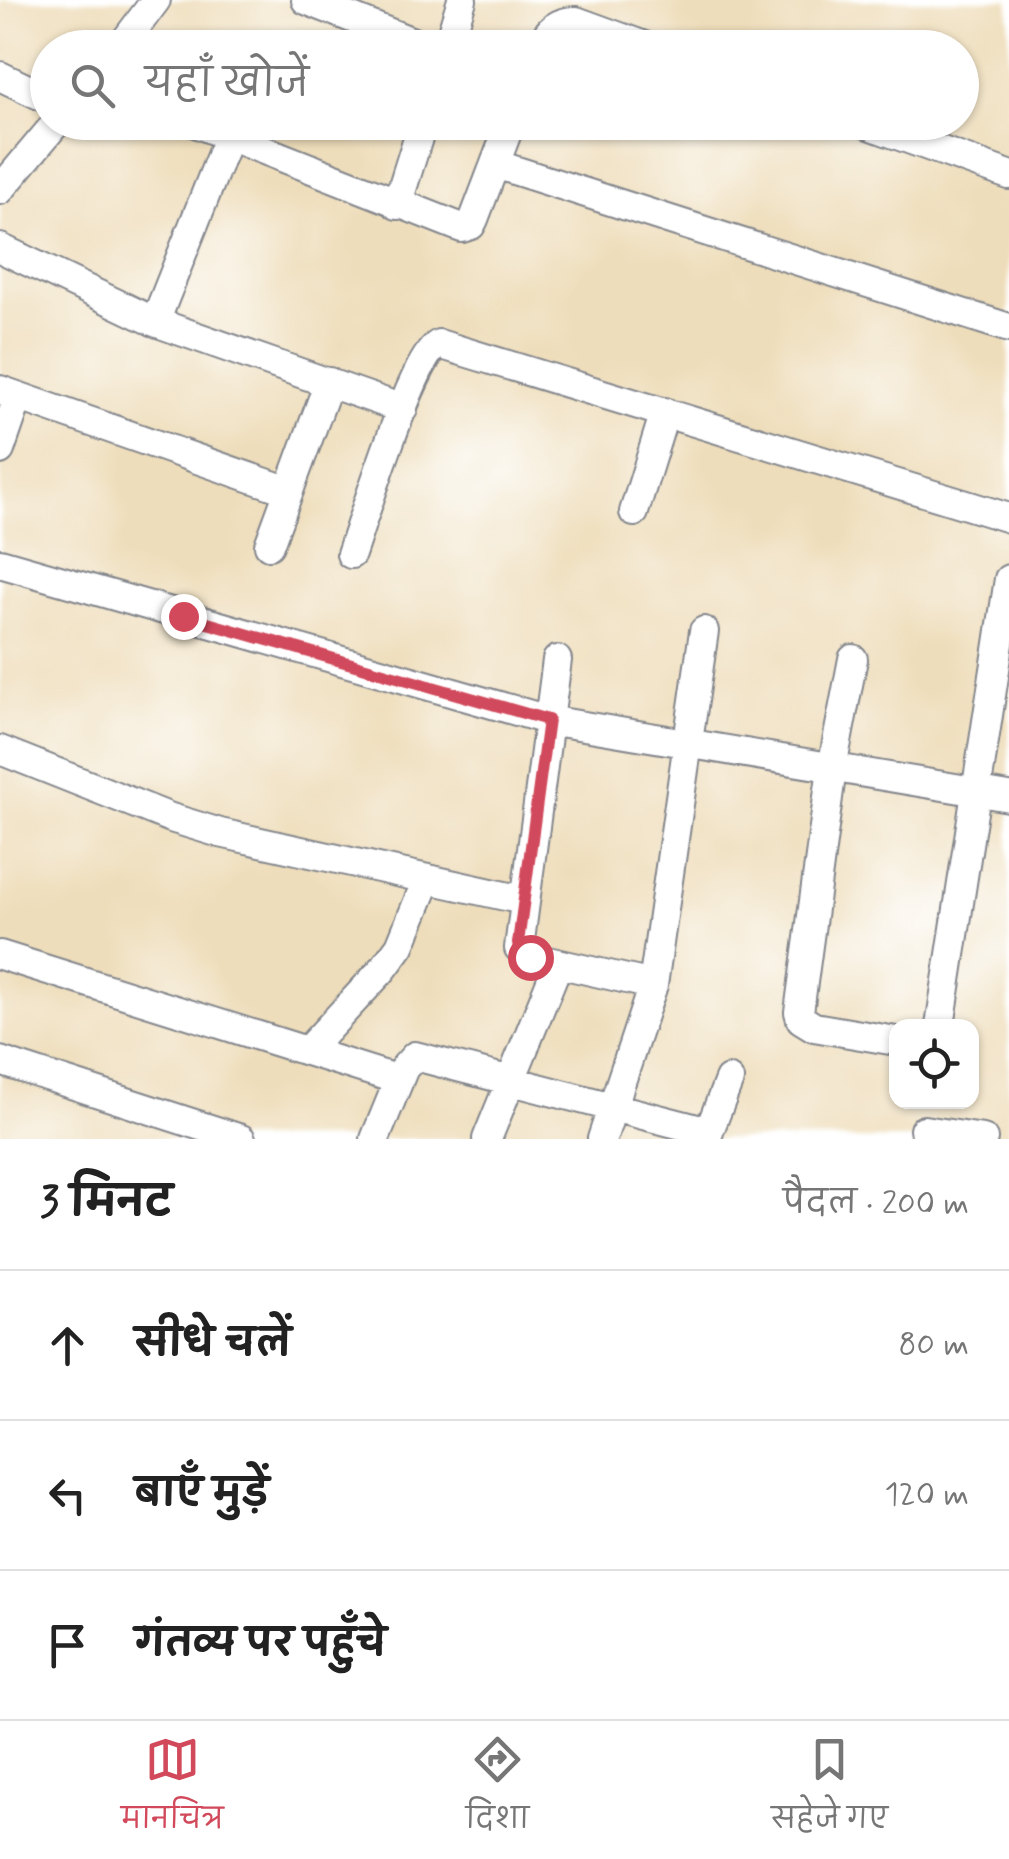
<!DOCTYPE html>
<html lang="hi">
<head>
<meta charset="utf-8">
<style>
	body { margin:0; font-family:Mynerve,"Playpen Sans Deva",sans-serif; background:#f2f2f2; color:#222 }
	.controls { position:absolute; right:30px; bottom:30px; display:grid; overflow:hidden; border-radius:20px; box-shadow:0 2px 8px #0004 }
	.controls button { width:90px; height:90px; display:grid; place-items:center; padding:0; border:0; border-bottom:2px solid #e0e0e0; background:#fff; color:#222; font:50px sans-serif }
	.stop { position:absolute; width:30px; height:30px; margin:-22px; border:8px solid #d1495b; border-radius:50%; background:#fff }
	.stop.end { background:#d1495b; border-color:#fff; box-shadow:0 2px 10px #0008 }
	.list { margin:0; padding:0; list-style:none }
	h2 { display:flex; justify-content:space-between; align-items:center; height:130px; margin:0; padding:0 40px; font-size:42px }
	h2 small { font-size:32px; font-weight:400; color:#767676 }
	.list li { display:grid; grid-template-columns:65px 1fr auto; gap:30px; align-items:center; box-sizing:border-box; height:150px; padding:0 40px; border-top:2px solid #e0e0e0 }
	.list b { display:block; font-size:38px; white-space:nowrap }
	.list em { font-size:32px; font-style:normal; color:#767676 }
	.icon { flex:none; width:55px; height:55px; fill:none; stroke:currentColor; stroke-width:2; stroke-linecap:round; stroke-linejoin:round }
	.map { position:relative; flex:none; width:1009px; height:1139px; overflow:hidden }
	.search { position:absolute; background:#fff; box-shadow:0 2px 8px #0004; left:30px; right:30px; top:30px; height:110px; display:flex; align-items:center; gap:25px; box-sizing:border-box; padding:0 35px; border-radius:55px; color:#767676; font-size:38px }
	.sheet { height:580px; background:#fff }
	nav { display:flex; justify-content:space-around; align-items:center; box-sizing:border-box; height:140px; border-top:2px solid #e0e0e0; background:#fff; font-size:28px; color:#767676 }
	nav a { display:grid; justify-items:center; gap:5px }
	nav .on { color:#d1495b }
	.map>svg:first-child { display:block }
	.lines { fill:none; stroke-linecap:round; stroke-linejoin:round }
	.minor-casing { stroke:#84868c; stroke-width:32 }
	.minor { stroke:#fff; stroke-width:28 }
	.route { stroke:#d1495b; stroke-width:12 }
</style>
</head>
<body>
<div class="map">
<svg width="1009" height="1139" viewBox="0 0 1009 1139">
	<rect width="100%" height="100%" fill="#fff"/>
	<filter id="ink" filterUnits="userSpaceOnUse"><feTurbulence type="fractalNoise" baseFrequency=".01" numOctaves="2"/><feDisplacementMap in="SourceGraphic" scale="20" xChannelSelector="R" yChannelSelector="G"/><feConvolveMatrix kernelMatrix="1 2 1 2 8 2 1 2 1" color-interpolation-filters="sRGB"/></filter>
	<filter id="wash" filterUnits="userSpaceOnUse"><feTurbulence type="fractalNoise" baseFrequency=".0048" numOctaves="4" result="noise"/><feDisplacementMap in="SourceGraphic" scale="40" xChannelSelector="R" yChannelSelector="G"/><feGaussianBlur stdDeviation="2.25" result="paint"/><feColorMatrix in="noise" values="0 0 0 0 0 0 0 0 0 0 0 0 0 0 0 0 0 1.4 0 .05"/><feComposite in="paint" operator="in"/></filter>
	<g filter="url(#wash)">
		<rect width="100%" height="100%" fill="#eeddba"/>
	</g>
	<g filter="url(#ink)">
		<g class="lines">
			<g class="minor-casing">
				<path id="minor" d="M306,0L428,48
					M120,48L156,0
					M447,48L462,0
					M540,48C547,30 557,21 576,21L650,48
					M0,76L48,99
					M193,122L462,228L471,225L474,219L511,122
					M861,122L1009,175
					M495,164L1009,328
					M0,190L57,122
					M397,205L423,122
					M0,248L155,322L403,409
					M155,322L228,138
					M0,390L289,491
					M0,450L18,398
					M634,512L665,412
					M269,545L329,382
					M351,554C363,520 414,354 439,344L1009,518
					M0,563L548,720L1009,797
					M853,659L832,768L799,1012L801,1019L814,1027L896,1041
					M557,660L519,948L530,957L653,985
					M0,750L171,818L220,833L523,900
					M0,955L399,1080
					M940,1026L1009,579
					M307,1051L383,969L400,946L427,880
					M0,1061L241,1139
					M924,1130L983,1139
					M375,1139L404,1068L415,1056L709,1132
					M487,1139L558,964
					M602,1139L653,985L704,631
					M706,1139L729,1080"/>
			</g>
			<use href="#minor" class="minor"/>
		</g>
	</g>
	<g class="lines" filter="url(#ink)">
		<path class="route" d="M183,616L548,720L518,943L520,952L530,957"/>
	</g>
</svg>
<div class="controls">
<button><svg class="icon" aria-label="locate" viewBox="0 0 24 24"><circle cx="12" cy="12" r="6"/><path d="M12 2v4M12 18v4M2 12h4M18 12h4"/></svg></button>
</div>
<div class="stop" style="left:530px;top:957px"></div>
<div class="stop end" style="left:183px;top:616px"></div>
<div class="search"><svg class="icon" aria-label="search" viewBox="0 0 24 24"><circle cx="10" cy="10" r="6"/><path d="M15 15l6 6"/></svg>यहाँ खोजें</div>
</div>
<section class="sheet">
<h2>3 मिनट<small>पैदल · 200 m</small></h2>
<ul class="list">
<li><svg class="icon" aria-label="ahead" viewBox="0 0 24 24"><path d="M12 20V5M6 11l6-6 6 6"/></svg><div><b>सीधे चलें</b></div><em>80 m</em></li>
<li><svg class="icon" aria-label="left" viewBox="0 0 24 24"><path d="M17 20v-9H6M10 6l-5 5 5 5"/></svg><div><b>बाएँ मुड़ें</b></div><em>120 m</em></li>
<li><svg class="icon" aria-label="arrive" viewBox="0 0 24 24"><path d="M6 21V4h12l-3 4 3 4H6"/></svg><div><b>गंतव्य पर पहुँचे</b></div></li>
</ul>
</section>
<nav>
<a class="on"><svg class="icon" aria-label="map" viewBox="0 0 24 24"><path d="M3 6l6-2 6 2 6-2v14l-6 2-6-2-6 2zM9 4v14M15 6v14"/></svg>मानचित्र</a>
<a><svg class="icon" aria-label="directions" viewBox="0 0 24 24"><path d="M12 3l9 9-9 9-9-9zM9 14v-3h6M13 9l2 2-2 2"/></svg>दिशा</a>
<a><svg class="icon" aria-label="saved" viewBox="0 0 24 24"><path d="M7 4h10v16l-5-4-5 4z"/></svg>सहेजे गए</a>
</nav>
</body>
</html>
